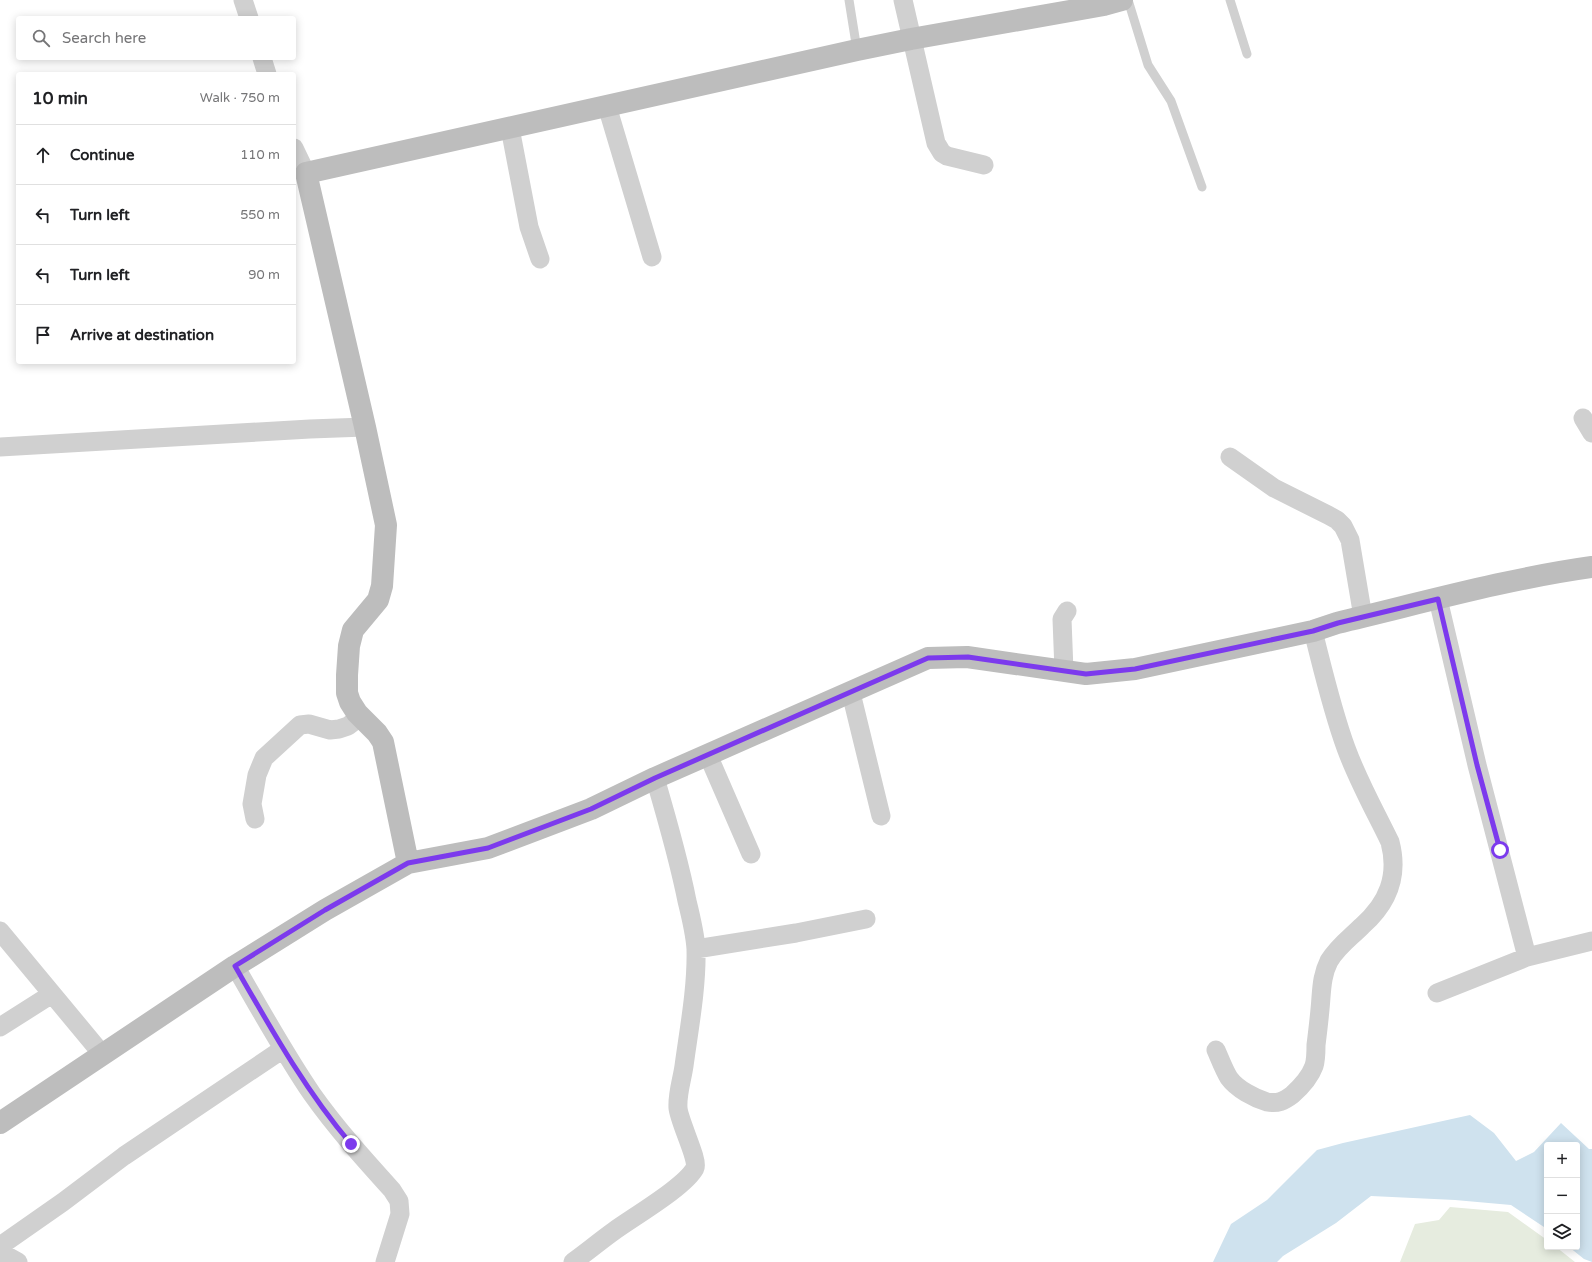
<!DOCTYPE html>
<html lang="en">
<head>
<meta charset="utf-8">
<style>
	body { margin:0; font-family:"Varela Round",sans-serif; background:#f2f2f2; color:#202124 }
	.controls { position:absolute; right:12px; bottom:12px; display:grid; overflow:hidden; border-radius:4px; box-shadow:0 2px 10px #0003 }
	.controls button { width:36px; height:36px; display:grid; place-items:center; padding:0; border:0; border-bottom:1px solid #e0e0e0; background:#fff; color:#202124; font:20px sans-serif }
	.stop { position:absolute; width:12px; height:12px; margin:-9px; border:3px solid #7c3aed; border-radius:50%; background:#fff }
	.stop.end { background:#7c3aed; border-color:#fff; box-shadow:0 1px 4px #0008 }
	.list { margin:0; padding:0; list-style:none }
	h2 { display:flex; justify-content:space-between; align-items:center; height:52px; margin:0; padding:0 16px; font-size:17px }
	h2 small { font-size:13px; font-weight:400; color:#757577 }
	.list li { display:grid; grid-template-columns:26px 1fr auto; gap:12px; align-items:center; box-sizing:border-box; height:60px; padding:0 16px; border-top:1px solid #e0e0e0 }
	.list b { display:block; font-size:15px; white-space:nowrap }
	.list em { font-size:13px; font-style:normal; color:#757577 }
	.icon { flex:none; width:22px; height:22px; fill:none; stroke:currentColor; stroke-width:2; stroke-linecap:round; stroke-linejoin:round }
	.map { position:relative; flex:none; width:1592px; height:1262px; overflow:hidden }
	.search { position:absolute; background:#fff; box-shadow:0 2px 10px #0003; left:16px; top:16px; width:280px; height:44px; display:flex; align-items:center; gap:10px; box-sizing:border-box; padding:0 14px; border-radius:4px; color:#757577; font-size:15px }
	.panel { position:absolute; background:#fff; box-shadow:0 2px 10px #0003; left:16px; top:72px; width:280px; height:292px; border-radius:4px }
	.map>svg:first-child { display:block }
	.green { fill:#e6ecdf }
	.water { fill:#cfe2ee }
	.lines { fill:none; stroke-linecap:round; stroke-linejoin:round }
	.lane { stroke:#d0d0d0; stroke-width:9 }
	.street { stroke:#d0d0d0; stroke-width:19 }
	.secondary { stroke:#bdbdbd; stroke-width:22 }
	.route { stroke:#7c3aed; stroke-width:5 }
</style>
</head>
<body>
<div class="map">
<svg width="1592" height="1262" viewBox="0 0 1592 1262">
	<rect width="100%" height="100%" fill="#fff"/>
	<path class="green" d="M1450,1207L1508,1212L1547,1240V1247H1556L1575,1262H1400L1415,1224L1439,1220Z"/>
	<path class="water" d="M1470,1115L1494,1133L1516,1161L1534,1152L1561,1123L1589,1149H1592V1262L1584,1259L1569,1247H1577V1145H1547V1229L1511,1205L1455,1200L1371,1196L1336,1223L1283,1256L1277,1262H1213L1231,1224L1267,1200L1317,1150L1343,1143Z"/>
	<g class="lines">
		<path class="lane" d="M849,0L857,50
			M1128,0L1148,65L1171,101L1202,187
			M1230,0L1247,54"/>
		<path class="street" d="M243,0L249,18
			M903,0L936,143L942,153L947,156L984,165
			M262,58L267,74
			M607,106L652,257
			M510,128L529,227L540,259
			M294,148L306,173
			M1583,418L1592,433
			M0,447L310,429L365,427
			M1230,457L1274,488L1328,515L1337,520L1343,526L1350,540L1363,617
			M1438,599L1477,765L1527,957
			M1064,671L1062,619L1067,611
			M851,693L881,816
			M708,755L751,854
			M255,819L252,804L257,775L264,758L300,725L309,724L330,730L339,729L348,726L361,716
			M0,931L102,1054
			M696,949L796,933L866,919
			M235,966C260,1009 284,1053 312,1094C336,1128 364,1159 392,1190L399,1201L400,1214L385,1262
			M1437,993L1527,957L1592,941
			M0,1027L52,994
			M1216,1050C1220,1059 1224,1070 1229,1078C1237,1089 1254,1098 1267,1102C1278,1104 1284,1101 1292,1095C1301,1087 1310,1077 1314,1066C1316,1060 1316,1052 1316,1045C1318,1029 1320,1013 1321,997C1322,984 1323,973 1329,961C1338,946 1350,938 1362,926C1388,903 1399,876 1390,842C1375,811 1358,781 1346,748C1332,710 1323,670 1313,631
			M0,1246L63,1202L124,1156L283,1049
			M0,1252L18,1262
			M573,1262C587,1252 600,1241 614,1231C633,1217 685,1187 695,1168C699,1161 679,1121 678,1108C677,1094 682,1080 684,1066C689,1029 697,987 696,949C695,933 691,917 687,901C679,860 667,819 655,778"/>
		<path class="secondary" d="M408,863L383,742L377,733L357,713L350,702L347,693V675L349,646L353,630L378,600L382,586L386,525L365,427L306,173L857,50L911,39L1104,5L1122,0
			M0,1123L235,966L325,910L408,863L488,848L591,809L655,778L928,658L967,657L1086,674L1135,669L1313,631L1337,623C1422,603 1506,579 1592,567"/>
	</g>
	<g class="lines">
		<path class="route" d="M351,1144C305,1090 270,1027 235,966L325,910L408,863L488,848L591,809L655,778L928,658L968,657L1086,674L1135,669L1313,631L1338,623L1438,599L1477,765L1500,850"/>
	</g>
</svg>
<div class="controls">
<button>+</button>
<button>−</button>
<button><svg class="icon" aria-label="layers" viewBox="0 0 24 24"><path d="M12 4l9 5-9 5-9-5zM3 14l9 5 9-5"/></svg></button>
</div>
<div class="stop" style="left:1500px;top:850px"></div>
<div class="stop end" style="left:351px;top:1144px"></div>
<div class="search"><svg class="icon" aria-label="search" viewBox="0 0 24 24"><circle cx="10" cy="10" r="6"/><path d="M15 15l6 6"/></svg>Search here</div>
<section class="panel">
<h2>10 min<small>Walk · 750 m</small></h2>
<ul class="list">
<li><svg class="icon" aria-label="ahead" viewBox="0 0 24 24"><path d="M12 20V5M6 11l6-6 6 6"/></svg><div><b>Continue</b></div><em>110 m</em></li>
<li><svg class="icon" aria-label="left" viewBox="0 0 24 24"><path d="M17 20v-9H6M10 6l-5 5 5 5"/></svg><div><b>Turn left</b></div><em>550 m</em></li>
<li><svg class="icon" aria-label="left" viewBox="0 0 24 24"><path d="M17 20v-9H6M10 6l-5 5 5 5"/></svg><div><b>Turn left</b></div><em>90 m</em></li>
<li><svg class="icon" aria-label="arrive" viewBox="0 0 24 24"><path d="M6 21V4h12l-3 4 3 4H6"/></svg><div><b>Arrive at destination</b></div></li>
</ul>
</section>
</div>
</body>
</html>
